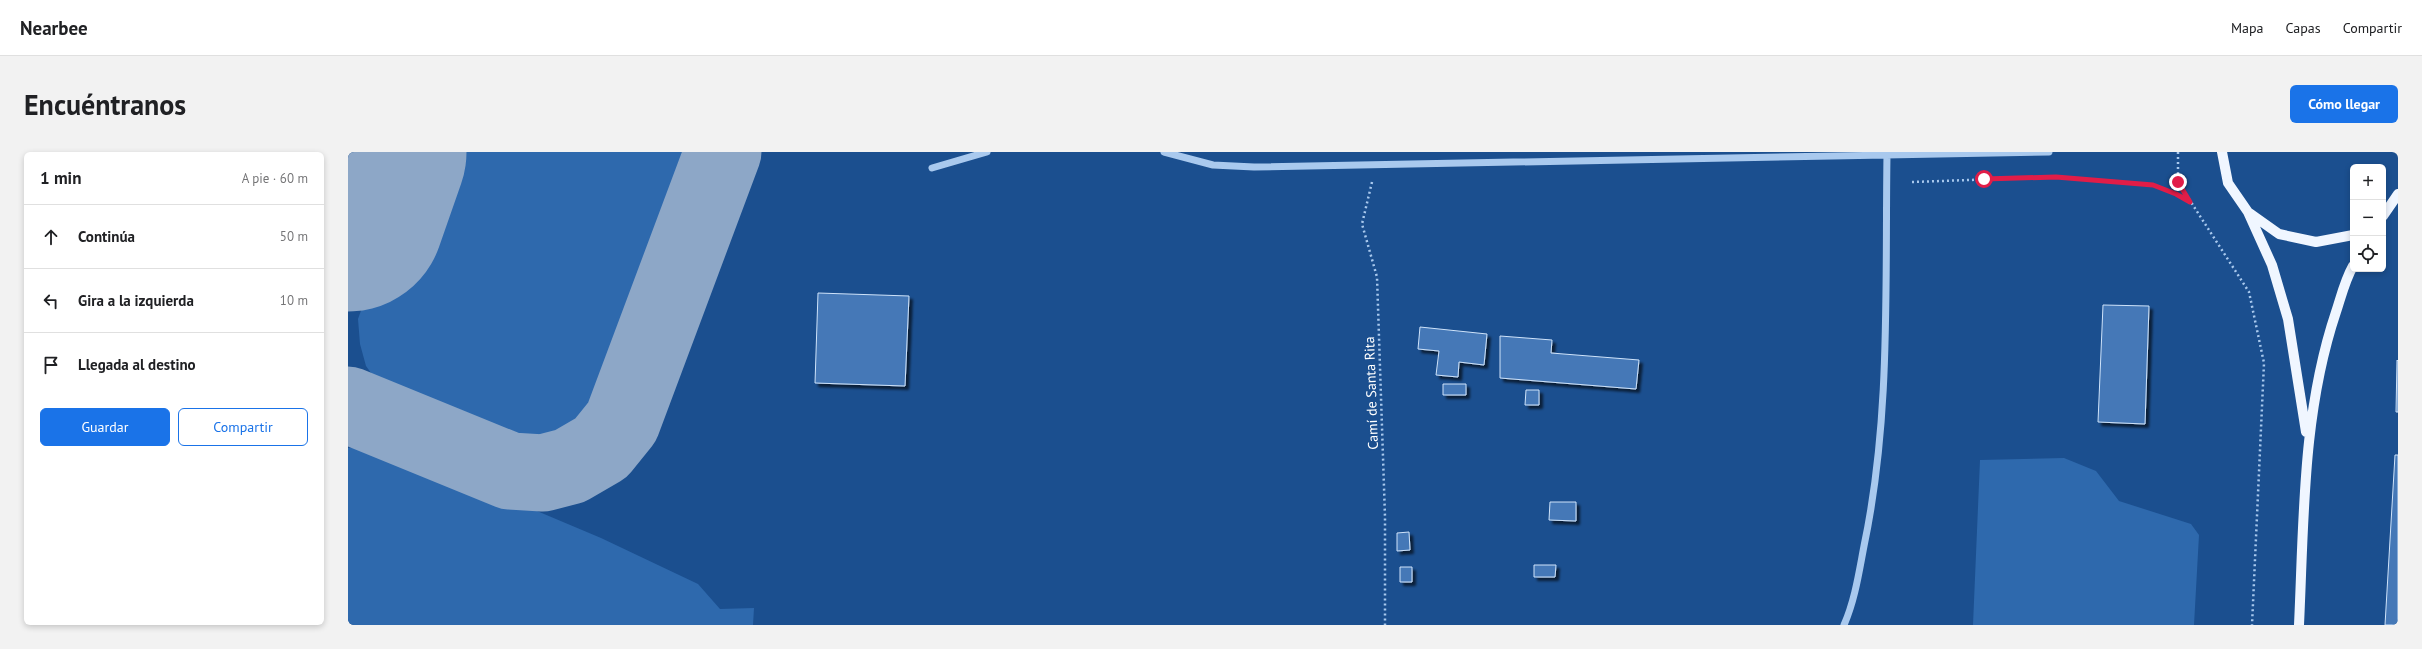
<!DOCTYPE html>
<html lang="es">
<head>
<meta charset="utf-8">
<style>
	body { margin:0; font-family:"PT Sans",sans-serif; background:#f2f2f2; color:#202124 }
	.controls { position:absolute; right:12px; top:12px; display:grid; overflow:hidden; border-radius:6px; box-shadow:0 2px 6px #0003 }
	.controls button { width:36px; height:36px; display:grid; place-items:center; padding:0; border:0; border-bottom:1px solid #e0e0e0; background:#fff; color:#202124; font:20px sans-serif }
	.stop { position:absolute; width:12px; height:12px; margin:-9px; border:3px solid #e11d48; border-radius:50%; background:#fff }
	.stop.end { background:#e11d48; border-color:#fff; box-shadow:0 1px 4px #0008 }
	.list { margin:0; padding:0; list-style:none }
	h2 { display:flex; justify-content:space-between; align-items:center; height:52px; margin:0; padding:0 16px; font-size:17px }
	h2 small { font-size:13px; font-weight:400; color:#757577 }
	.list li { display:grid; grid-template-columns:26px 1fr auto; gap:12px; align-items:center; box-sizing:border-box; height:64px; padding:0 16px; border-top:1px solid #e0e0e0 }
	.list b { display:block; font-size:15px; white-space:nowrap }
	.list em { font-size:13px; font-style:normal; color:#757577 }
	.actions { display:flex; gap:8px; padding:12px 16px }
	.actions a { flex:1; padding:9px 0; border:1px solid #1a73e8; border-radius:6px; text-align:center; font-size:14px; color:#1a73e8 }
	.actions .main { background:#1a73e8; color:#fff }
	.icon { flex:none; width:22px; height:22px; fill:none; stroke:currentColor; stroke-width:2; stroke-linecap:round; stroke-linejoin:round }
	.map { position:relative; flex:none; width:2050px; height:473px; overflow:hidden; border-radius:6px }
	header { display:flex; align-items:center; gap:24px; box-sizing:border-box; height:56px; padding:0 20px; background:#fff; border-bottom:1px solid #e0e0e0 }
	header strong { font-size:19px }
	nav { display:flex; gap:22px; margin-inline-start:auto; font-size:14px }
	.intro { display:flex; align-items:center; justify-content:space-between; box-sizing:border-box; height:96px; padding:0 24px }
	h1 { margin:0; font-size:28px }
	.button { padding:10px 18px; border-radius:6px; background:#1a73e8; color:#fff; font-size:14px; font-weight:700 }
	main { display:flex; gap:24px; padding:0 24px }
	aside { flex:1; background:#fff; border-radius:6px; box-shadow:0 2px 6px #0003 }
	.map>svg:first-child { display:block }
	.green { fill:#2e69ad }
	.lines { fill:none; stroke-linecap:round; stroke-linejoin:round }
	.taxiway { stroke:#8da7c7; stroke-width:77 }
	.runway { stroke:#8da7c7; stroke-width:193 }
	.building { fill:#4478b7; stroke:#cfe3fa; filter:url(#shadow) }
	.path { stroke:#a9c9ee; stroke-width:2.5; stroke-dasharray:2 3; stroke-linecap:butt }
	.minor { stroke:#a9c9ee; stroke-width:7 }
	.major { stroke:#f0f6ff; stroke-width:10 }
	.route { stroke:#e11d48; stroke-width:5 }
	.labels { text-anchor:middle; stroke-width:3; stroke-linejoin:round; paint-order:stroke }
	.street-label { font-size:14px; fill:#fff; stroke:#1b4f8f }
</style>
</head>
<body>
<header>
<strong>Nearbee</strong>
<nav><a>Mapa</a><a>Capas</a><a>Compartir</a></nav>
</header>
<div class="intro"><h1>Encuéntranos</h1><a class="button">Cómo llegar</a></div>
<main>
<aside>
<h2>1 min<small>A pie · 60 m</small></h2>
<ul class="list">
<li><svg class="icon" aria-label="ahead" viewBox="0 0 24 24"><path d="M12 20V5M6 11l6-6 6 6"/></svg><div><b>Continúa</b></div><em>50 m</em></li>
<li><svg class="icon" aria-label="left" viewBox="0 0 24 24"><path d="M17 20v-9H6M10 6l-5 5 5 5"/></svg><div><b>Gira a la izquierda</b></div><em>10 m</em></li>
<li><svg class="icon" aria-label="arrive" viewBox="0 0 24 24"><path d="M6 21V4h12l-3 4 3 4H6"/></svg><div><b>Llegada al destino</b></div></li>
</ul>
<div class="actions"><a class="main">Guardar</a><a>Compartir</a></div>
</aside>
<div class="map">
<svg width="2050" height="473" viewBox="0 0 2050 473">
	<defs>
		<filter id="shadow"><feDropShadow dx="3.5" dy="3.5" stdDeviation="1" flood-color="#0009"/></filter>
	</defs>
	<rect width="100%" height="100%" fill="#1b4f8f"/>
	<path class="green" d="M70,0H350L255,253L237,271L212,287L186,293L162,291L139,285L42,243L28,228L18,214L12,192L10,167Z
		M30,292L253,386L350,432L372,457L406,456L405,473H0V296Z
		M1716,306L1748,319L1771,349L1843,372L1851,383L1846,473H1625L1632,308Z"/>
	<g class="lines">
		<path class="taxiway" d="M0,253L162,319L195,321L222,314L253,296L274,270L375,0"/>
		<path class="runway" d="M0,63L22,0"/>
	</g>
	<path class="building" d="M470,141L561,144L557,234L467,231Z
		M1755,153L1801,154L1797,272L1750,270Z
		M1072,175L1139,182L1136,213L1111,210L1110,225L1088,223L1091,199L1070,197Z
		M1152,184L1204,188L1203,201L1291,208L1288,237L1152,226Z
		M2049,208L2050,209V260H2048Z
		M1095,232H1118V243H1095Z
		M1178,238H1191V253H1177Z
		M2047,303H2050V473H2037Z
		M1202,350H1228V369L1201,368Z
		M1061,380L1062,398L1049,399V381Z
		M1186,413H1208L1207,425H1186Z
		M1052,415H1064V430H1052Z"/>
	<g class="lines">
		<path class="path" d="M1830,0V30L1901,140L1916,211L1904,473
			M1024,30L1014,72L1029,125L1037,365V473
			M1564,30L1708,25L1805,33L1829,42L1841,49"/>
		<path class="minor" d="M816,0L865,13L906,15L1701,0
			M584,16L639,0
			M1496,473C1507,448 1511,420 1516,394C1543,266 1537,133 1539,3"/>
		<path class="major" d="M1874,0L1880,31L1900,60L1924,113L1940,167L1958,280
			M1900,60L1931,82L1968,90L2005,83
			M2035,64L2050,42
			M1951,473C1956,368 1954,261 1988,160C1993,145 1997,128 2005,114"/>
	</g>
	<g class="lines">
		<path class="route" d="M1636,27L1708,25L1805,33L1828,42L1842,50L1830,30"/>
	</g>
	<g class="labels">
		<g class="street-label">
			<text transform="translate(1023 241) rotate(-92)" y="5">Camí de Santa Rita</text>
		</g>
	</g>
</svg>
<div class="controls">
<button>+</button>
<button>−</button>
<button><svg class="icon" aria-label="locate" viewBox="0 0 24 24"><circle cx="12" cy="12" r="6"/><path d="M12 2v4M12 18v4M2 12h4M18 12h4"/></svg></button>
</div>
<div class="stop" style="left:1636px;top:27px"></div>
<div class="stop end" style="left:1830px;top:30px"></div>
</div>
</main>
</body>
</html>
